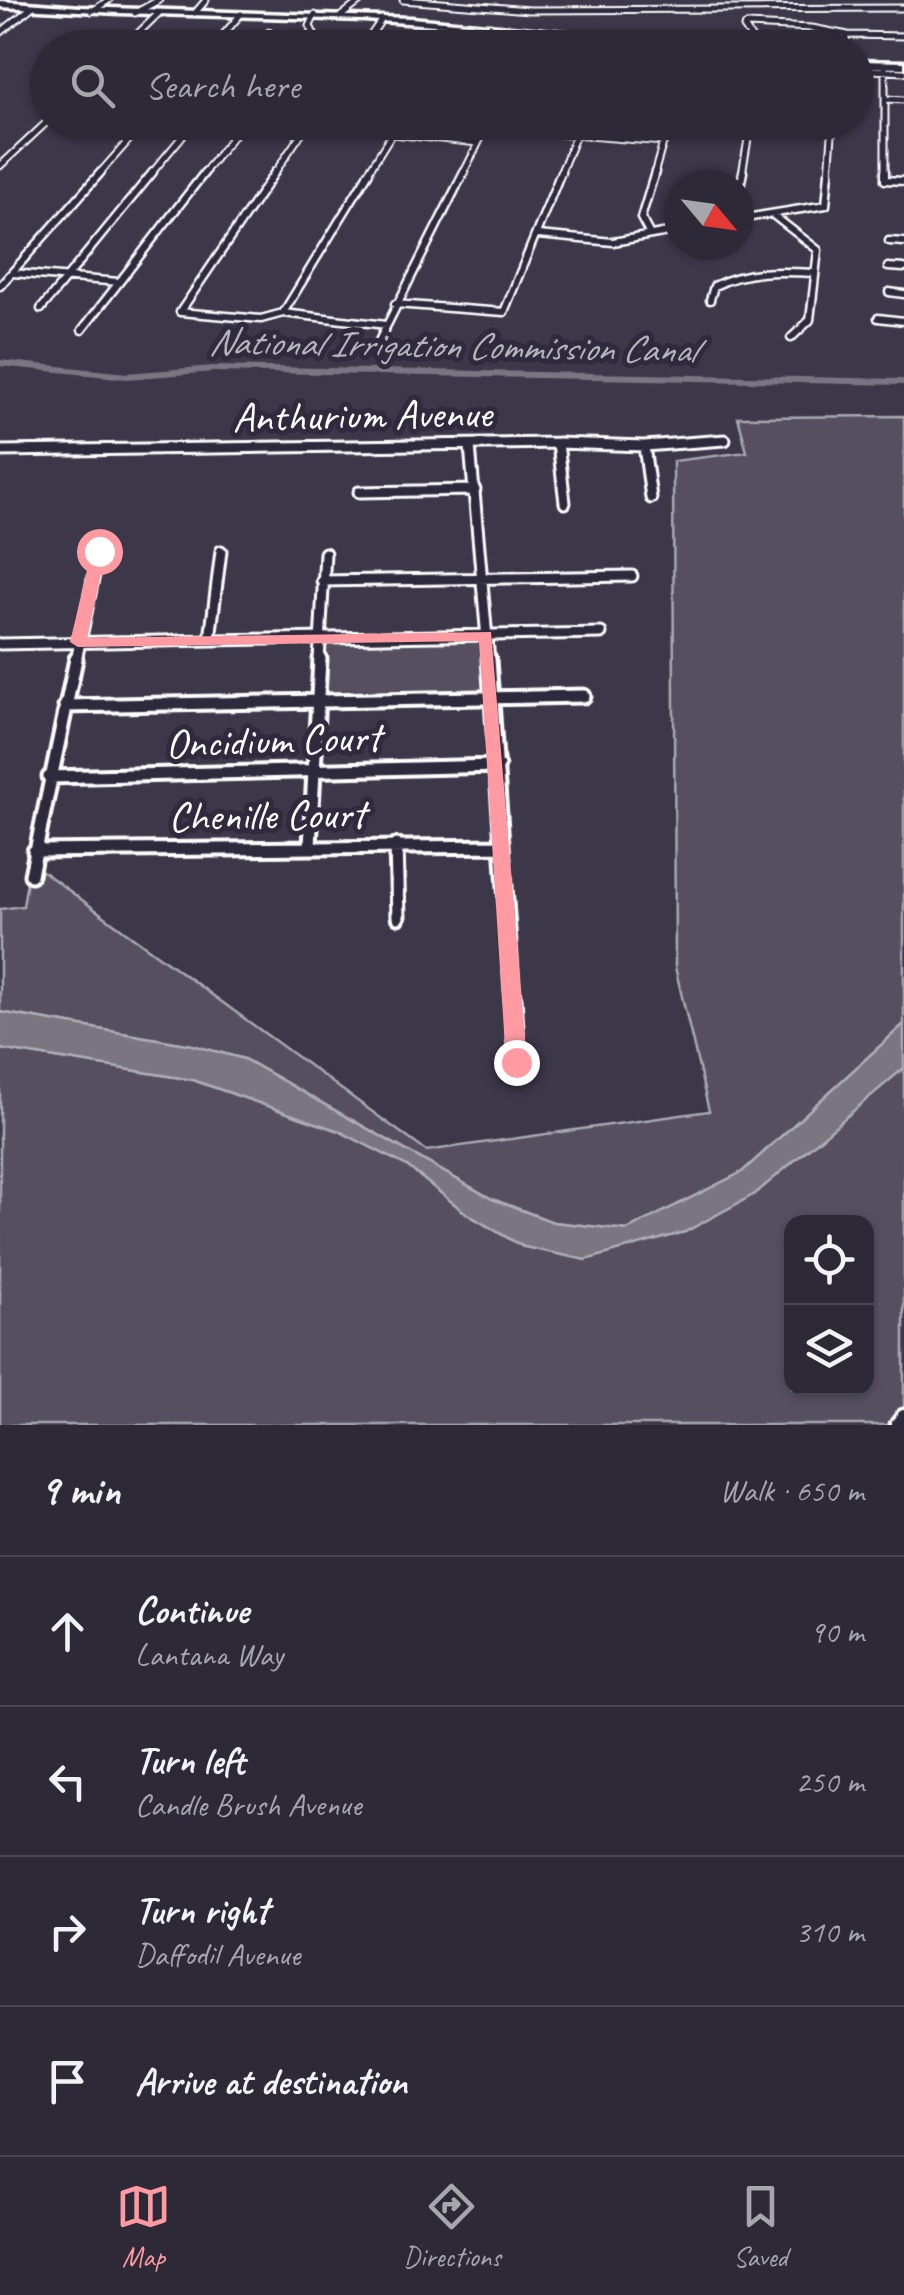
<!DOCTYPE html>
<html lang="en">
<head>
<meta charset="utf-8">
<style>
	body { margin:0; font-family:Caveat,sans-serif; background:#393542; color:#f1f3f6 }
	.controls { position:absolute; right:30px; bottom:30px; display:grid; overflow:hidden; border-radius:20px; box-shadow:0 2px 8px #0004 }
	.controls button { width:90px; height:90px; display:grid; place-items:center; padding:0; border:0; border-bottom:2px solid #484552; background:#2d2937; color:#f1f3f6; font:50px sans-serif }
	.compass { position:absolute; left:664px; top:170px; width:90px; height:90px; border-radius:50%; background:#2d2937; box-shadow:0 2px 8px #0004; rotate:119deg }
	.stop { position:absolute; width:30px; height:30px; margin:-22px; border:8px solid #ff9aa2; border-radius:50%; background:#fff }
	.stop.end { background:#ff9aa2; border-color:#fff; box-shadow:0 2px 10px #0008 }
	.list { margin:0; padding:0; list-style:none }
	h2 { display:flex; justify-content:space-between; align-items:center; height:130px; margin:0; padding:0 40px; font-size:42px }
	h2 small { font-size:32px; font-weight:400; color:#a7a6ad }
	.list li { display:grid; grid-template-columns:65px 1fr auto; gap:30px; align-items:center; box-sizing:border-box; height:150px; padding:0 40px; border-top:2px solid #484552 }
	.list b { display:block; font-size:38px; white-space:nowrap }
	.list p { margin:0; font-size:32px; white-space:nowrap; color:#a7a6ad }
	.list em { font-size:32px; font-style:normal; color:#a7a6ad }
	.icon { flex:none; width:55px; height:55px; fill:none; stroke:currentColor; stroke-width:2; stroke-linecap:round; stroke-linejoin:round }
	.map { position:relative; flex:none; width:904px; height:1425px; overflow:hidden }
	.search { position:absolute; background:#2d2937; box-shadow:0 2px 8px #0004; left:30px; right:30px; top:30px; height:110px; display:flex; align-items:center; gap:25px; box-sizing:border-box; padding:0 35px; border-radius:55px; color:#a7a6ad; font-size:38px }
	.sheet { height:730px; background:#2d2937 }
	nav { display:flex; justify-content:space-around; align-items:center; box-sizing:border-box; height:140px; border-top:2px solid #484552; background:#2d2937; font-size:28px; color:#a7a6ad }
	nav a { display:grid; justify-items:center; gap:5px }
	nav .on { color:#ff9aa2 }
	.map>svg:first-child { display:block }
	.green { fill:#555060; stroke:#aaa8b0; stroke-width:2.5; fill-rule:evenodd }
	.water { fill:#797682; stroke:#afadb4; stroke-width:2.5 }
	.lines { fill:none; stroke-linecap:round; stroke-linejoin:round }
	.canal { fill:#797682; fill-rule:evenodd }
	.minor-far4-casing { stroke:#fff; stroke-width:9 }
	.minor-far3-casing { stroke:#fff; stroke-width:11 }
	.minor-far2-casing { stroke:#fff; stroke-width:15 }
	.minor-far1-casing { stroke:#fff; stroke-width:19 }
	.minor-casing { stroke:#fff; stroke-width:21 }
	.primary-casing { stroke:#fff; stroke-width:7 }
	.minor-far4 { stroke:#2f2a3d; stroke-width:5 }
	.minor-far3 { stroke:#2f2a3d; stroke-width:6 }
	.minor-far2 { stroke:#2f2a3d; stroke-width:9 }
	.minor-far1 { stroke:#2f2a3d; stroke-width:11 }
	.minor { stroke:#2f2a3d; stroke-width:14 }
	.primary { fill:#2f2a3d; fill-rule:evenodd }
	.route { fill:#ff9aa2 }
	.labels { text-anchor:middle; stroke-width:10; stroke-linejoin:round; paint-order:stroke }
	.far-water-label { font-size:38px; font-style:italic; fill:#b5b4ba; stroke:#2f2a3d }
	.street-label { font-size:42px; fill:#fff; stroke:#2f2a3d }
</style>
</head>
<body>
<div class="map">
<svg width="904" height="1425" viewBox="0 0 904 1425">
	<rect width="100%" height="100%" fill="#3c3749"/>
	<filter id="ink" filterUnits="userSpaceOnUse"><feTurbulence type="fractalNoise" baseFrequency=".01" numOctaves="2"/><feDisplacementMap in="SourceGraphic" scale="20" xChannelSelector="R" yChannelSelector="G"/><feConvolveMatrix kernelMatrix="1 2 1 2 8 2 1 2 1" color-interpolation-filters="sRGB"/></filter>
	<g filter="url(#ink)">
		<path class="green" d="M904,416V1024L742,1172L627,1230L553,1222L492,1199L244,1059L192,1045L0,1012V909L23,906L30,862L426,1151L709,1111L675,967L673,461L747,452L738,417Z
			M489,637L494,696L324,697L326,640Z
			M0,1049L193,1080L339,1131L407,1166L467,1214L523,1247L685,1232L904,1068V1425H0ZM792,1222H866V1388H792Z"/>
		<path class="water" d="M0,1012L192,1045L244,1059L492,1199L553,1222L627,1230L742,1172L904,1024V1068L755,1194L685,1232L586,1260L524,1247L467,1214L407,1166L339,1131L193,1080L0,1049Z"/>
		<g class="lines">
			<path class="canal" d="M0,360L127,373L213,366L904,379V385L213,372L127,379L0,366Z"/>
			<g class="minor-far4-casing">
				<path id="minor-far4" d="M403,0L530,10L904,8
					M92,11L109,0
					M135,13L159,0
					M195,13L206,0
					M341,16L362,0
					M0,33L32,7
					M123,48L159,13
					M212,48L241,14
					M256,48L269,32
					M303,48L314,34L310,26L315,15
					M362,48L382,19
					M478,48L490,26
					M515,48L523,36L654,48
					M758,48L744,27L747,25L812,28L848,35
					M840,48L848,35L904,36
					M885,64V174
					M856,69L904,72
					M885,99L904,100
					M323,122L395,129
					M486,128L664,142
					M392,134L478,143
					M0,166L48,121
					M99,174L145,122
					M151,174L194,122
					M203,174L244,122
					M274,174L309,122
					M367,174L399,122
					M463,174L486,128L484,122
					M560,174L576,135
					M654,174L669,122
					M742,174L751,122
					M829,174L833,122"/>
			</g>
			<g class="minor-far3-casing">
				<path id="minor-far3" d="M275,172L180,312L261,319L283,313L386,325
					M885,172V180L904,181
					M739,192L743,172
					M773,215L818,250L810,320L791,338
					M739,219L826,205L829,172
					M538,235L613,242L679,230
					M650,235L641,218L655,172
					M889,241L904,242
					M888,267L904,268
					M13,273L119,282
					M0,286L101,172
					M889,292L904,294
					M710,300L714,286C746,270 778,271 813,273
					M395,304L504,312L561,172
					M41,309L153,172
					M283,313L369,172
					M878,318L904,321
					M82,330L205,172
					M378,343L464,172"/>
			</g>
			<g class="minor-far2-casing">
				<path id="minor-far2" d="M558,443L565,503
					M470,446L489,661
					M644,446L651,498
					M0,451L558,443L644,446L725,440
					M359,492L475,490
					M322,581L632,576
					M210,639L221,551
					M0,644L601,633
					M76,661L99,551
					M319,661L325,553"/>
			</g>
			<g class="minor-far1-casing">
				<path id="minor-far1" d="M489,659L513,1001
					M65,706L584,696
					M49,777L498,766
					M396,845L398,917
					M310,846L320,659
					M34,851L501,846
					M31,875L76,659"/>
			</g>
			<g class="minor-casing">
				<path id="minor" d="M513,998L517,1061
					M898,1425L904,1417"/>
			</g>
			<g class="primary-casing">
				<path id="primary" d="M0,1L80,7L411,18L597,35L693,48H662L504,30L365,20L119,13L0,7Z
					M856,61L904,62V68L856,67Z"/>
			</g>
			<use href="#minor-far4" class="minor-far4"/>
			<use href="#minor-far3" class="minor-far3"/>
			<use href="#minor-far2" class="minor-far2"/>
			<use href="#minor-far1" class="minor-far1"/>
			<use href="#minor" class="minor"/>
			<use href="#primary" class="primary"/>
		</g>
	</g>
	<path class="route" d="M99,547L106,551L87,638L491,632L527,1062L524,1067L516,1070L506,1062L479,641L78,647L70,642L92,551Z"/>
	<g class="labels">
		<g class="far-water-label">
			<text transform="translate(452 345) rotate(1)" y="13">National Irrigation Commission Canal</text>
		</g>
		<g class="street-label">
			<text transform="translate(362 414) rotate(-1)" y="15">Anthurium Avenue</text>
			<text transform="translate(273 739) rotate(-2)" y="15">Oncidium Court</text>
			<text transform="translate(267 814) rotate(-1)" y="15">Chenille Court</text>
		</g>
	</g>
</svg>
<div class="controls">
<button><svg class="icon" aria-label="locate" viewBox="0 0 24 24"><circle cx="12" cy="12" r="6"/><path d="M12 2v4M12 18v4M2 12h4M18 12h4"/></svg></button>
<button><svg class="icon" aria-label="layers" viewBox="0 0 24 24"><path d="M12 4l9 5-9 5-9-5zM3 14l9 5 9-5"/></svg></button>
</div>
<svg class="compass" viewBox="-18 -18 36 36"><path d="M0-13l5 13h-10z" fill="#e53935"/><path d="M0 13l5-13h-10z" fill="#a7a6ad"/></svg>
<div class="stop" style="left:99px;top:551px"></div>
<div class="stop end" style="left:516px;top:1062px"></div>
<div class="search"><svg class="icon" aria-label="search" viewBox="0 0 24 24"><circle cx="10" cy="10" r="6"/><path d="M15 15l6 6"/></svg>Search here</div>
</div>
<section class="sheet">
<h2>9 min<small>Walk · 650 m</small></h2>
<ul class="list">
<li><svg class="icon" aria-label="ahead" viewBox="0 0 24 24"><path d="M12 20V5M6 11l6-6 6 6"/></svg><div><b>Continue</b><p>Lantana Way</p></div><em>90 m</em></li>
<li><svg class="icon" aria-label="left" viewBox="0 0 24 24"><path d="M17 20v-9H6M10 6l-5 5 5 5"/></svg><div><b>Turn left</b><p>Candle Brush Avenue</p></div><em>250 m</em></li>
<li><svg class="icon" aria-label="right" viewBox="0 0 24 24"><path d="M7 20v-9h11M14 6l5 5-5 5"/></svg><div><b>Turn right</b><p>Daffodil Avenue</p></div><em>310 m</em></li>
<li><svg class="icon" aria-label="arrive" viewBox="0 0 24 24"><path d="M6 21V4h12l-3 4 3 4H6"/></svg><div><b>Arrive at destination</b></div></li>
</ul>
</section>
<nav>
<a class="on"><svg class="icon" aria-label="map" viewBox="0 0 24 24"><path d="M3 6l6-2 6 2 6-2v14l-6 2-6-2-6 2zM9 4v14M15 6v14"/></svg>Map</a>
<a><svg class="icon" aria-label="directions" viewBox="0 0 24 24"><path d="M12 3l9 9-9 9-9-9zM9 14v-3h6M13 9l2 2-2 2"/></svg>Directions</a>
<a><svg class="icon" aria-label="saved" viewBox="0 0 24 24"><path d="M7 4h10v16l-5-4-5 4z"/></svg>Saved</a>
</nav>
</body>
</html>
